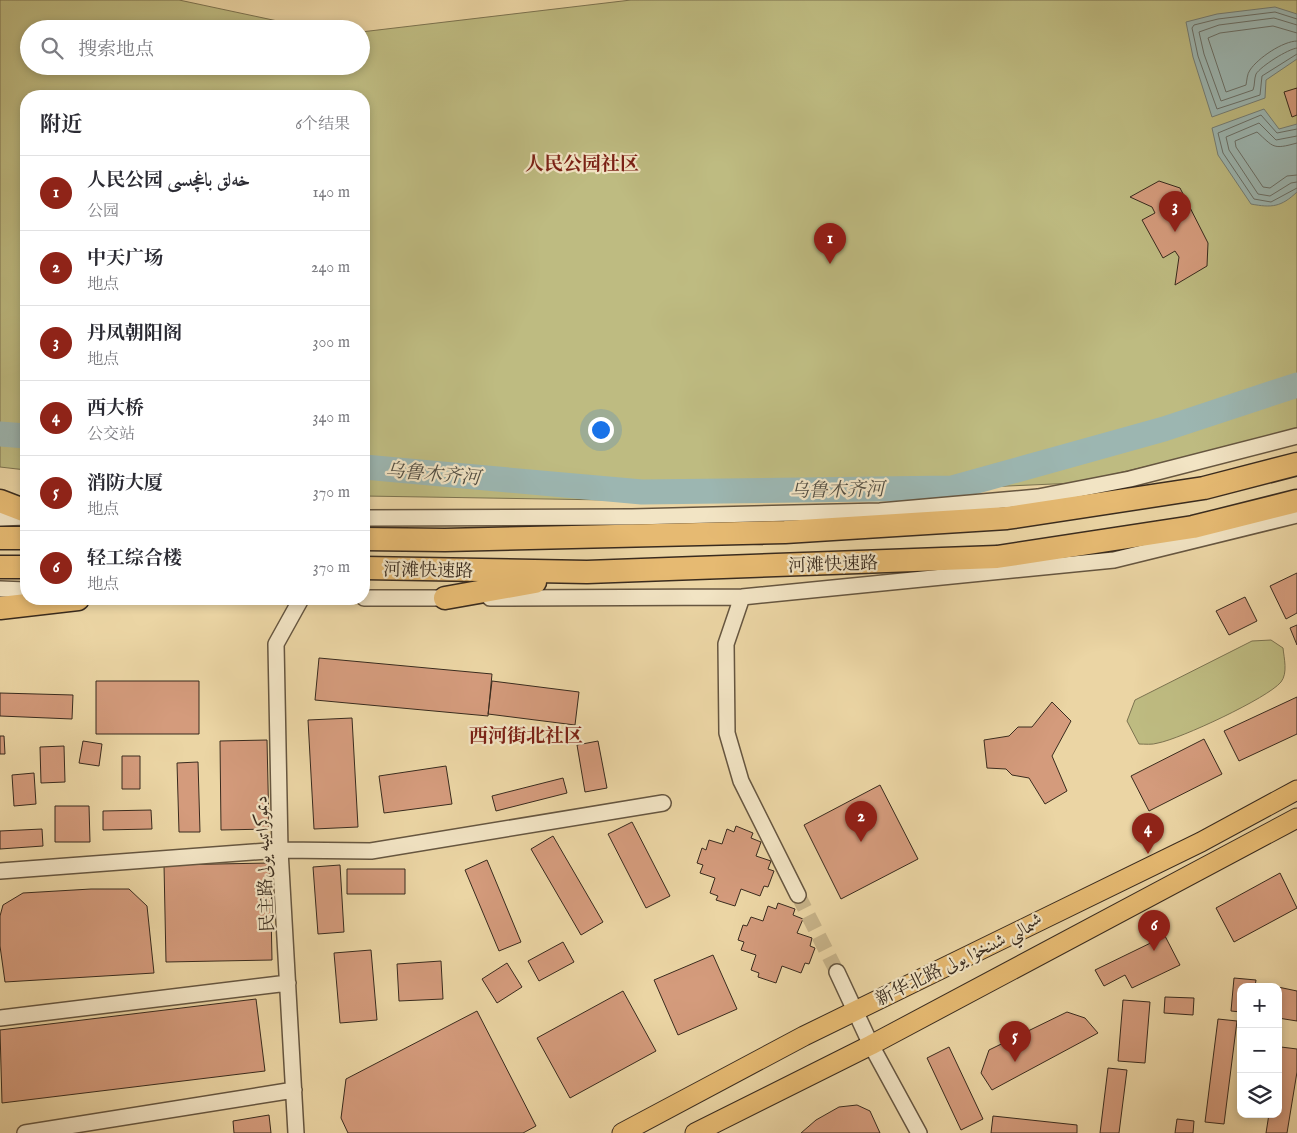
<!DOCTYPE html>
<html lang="zh">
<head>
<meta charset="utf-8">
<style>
	body { margin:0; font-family:"IM FELL English",Amiri,"Noto Serif SC",serif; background:#f7f7f7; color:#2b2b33 }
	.controls { position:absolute; right:15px; bottom:15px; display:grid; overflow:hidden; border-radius:10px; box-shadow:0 2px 8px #0003 }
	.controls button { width:45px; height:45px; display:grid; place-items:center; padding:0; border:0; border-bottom:1px solid #e1e1e2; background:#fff; color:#2b2b33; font:25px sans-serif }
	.you { position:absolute; left:600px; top:429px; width:18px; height:18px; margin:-12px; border:4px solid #fff; border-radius:50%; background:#1a73e8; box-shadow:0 0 0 8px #1a73e833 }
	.badge { display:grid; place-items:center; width:32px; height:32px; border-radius:50%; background:#8f2418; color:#fff; font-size:16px; font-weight:700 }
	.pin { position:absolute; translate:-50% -41px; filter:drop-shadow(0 1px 2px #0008) }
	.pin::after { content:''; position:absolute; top:26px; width:18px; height:15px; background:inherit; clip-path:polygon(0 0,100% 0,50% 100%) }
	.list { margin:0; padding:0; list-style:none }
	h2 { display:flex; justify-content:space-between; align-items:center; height:65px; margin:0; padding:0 20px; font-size:21px }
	h2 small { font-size:16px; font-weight:400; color:#7c7c81 }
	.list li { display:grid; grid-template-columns:32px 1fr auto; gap:15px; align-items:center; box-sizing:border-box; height:75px; padding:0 20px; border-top:1px solid #e1e1e2 }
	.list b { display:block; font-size:19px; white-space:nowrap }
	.list p { margin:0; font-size:16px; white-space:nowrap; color:#7c7c81 }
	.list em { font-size:16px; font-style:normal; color:#7c7c81 }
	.icon { flex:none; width:28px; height:28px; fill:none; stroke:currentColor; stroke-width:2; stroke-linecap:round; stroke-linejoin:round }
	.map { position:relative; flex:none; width:1297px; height:1133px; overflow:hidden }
	.search { position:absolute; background:#fff; box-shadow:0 2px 8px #0003; left:20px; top:20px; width:350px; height:55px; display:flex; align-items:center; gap:12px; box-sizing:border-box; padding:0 18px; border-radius:28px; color:#7c7c81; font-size:19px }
	.panel { position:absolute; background:#fff; box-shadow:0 2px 8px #0003; left:20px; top:90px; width:350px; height:515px; border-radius:20px }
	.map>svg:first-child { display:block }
	.green { fill:#bebb81; stroke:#7c7350 }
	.water { fill:#9cb6b1; stroke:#747e76 }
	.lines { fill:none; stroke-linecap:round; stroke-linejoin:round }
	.shore { stroke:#6a7068; stroke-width:1 }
	.river { stroke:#9cb6b1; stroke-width:25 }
	.building { fill:#d49b7c; stroke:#392b1e }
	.minor-tunnel { stroke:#c7b389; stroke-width:15; stroke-dasharray:15 8; stroke-linecap:butt }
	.minor-casing { stroke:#665640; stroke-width:18 }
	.major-casing { stroke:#392b1e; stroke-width:21 }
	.highway-casing { stroke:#392b1e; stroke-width:25 }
	.minor { stroke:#f2e4c4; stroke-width:15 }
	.major { stroke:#e6ba72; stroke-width:19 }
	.highway { stroke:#e6ba72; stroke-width:22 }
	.labels { text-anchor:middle; stroke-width:4.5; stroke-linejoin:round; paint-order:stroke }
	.street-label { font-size:18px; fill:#392b1e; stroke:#f2e4c4 }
	.neighbourhood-label { font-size:19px; font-weight:bold; fill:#7a1f14; stroke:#f2e4c4 }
	.water-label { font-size:19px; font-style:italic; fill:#524e43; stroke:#f2e4c4 }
</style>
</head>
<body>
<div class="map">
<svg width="1297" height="1133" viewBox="0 0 1297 1133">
	<rect width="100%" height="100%" fill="#ebd5a4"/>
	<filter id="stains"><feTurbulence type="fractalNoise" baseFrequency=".004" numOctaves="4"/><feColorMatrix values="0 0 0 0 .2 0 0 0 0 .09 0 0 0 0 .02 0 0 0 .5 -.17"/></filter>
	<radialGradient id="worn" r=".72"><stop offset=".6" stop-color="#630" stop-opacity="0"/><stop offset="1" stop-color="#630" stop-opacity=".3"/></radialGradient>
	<path class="green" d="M0,0H179L315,29H29V66H361V32L631,0H1297V431L1076,483L669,501L364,496V96H26V470L0,467Z
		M1271,640L1283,648C1284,658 1288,673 1281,682C1268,698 1180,739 1158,743C1152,745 1145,744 1139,744L1127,721L1135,700L1252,641Z"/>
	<path class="water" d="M1275,7L1297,14V59L1266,80L1265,98L1212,117L1193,57L1186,22L1217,14Z
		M1264,109L1279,129L1297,124V192C1281,207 1272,208 1251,204L1218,155L1212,128Z"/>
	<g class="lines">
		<path class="shore" d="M1297,19L1275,12L1218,19L1194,25L1192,28L1198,56L1217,109L1260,95L1262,76L1297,54
			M1297,25L1274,18L1219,25L1199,32L1204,54L1221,101L1253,90C1255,85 1254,79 1256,74C1261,66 1288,49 1297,48
			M1297,33L1273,26L1220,33L1208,38L1226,92L1246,85C1247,80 1247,74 1250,70C1258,58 1283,41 1297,41
			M1297,129L1277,133L1261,115L1218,133L1223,153L1254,199L1271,202L1297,188
			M1297,136L1276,140L1259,123L1226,137L1229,150L1258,194L1270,196L1291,183L1297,182
			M1297,143C1272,150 1274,147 1257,132L1235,141L1236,147L1263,187L1270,188L1287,176L1297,175"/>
		<path class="river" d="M0,434L26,436
			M364,467L642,492L952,488L1164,429L1297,385"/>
	</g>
	<path class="building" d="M1297,88V115L1292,117L1284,92Z
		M1159,181L1180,188L1208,243L1207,266L1175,285L1179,257L1175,251L1163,258L1142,220L1155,213L1152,207L1130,197Z
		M1297,573V613L1286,619L1270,586Z
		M1245,597L1257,621L1229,635L1216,611Z
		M1297,625V645L1290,628Z
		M319,658L492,674L488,716L315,700Z
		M96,681H199V734H96Z
		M492,681L579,692L575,725L488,714Z
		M0,693L73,695L72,719L0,716Z
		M1297,697V734L1239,761L1224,731Z
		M1052,702L1071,721L1052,756L1067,791L1045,804L1029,778L1012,775L1006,769L987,768L984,740L1009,736L1018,727H1032Z
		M352,718L358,827L314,829L308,720Z
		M0,736H4L5,754H0Z
		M1204,739L1222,774L1149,811L1131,776Z
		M267,740L269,829L221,830L220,741Z
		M83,741L102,744L99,766L79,763Z
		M598,741L607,788L585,792L577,745Z
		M64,746L65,782L41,783L40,747Z
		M122,756H140V789H122Z
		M198,762L200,832H179L177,763Z
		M446,766L452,804L384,813L379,776Z
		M34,773L36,804L14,806L12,775Z
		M563,778L567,793L496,811L492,796Z
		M880,785L918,859L841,899L804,825Z
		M55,806H89L90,842H55Z
		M151,810L152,829L103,830V811Z
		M632,822L670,896L646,908L608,834Z
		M736,826L753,833L751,838L761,842L756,856L771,861L768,869L774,871L768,887L764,886L760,896L741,889L735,906L716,900L718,896L710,893L715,878L700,873L703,865L697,863L702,848L706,850L709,840L722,844L727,829L734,832Z
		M42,829L43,846L0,849V831Z
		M553,836L603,922L581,935L531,849Z
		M487,860L521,942L499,951L465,870Z
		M270,863L272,960L166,962L164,865Z
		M340,865L344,932L318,934L313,867Z
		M347,869H405V894H347Z
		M1280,873L1297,908L1234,942L1216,908Z
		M91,889H129L147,906L154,973L5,982L0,946V916L3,905L23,893Z
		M778,903L795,909L793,915L803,919L797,933L812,938L810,946L815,948L809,964L805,963L801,973L782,966L776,983L758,977L759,973L751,970L756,955L741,950L744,942L738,940L743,925L747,926L751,917L763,921L768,906L776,909Z
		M1165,936L1180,965L1132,988L1125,975L1104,986L1095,970Z
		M563,942L574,962L539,981L528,961Z
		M371,950L377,1020L340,1023L334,953Z
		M713,955L737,1009L678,1035L654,980Z
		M441,961L443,999L399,1001L397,964Z
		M507,963L522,987L497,1003L482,979Z
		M1234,978L1256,980L1255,987H1241V1012L1231,1011Z
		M1278,987L1297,991V1021L1278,1018Z
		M623,991L656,1051L570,1098L537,1038Z
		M1165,997L1194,998L1193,1015L1164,1013Z
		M256,999L265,1071L2,1103L0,1030Z
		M1123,1000L1150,1002L1145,1063L1118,1061Z
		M477,1011L536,1126L523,1133H348L341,1118L346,1079Z
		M1067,1012L1085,1018L1098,1033L992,1090L981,1073L989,1050Z
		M1218,1019L1237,1021L1224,1124L1205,1122Z
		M949,1047L983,1119L961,1130L927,1058Z
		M1281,1047L1297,1049V1072L1287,1133H1266L1269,1114H1278V1063Z
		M1108,1068L1127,1070L1119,1133H1100Z
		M857,1105L870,1111L880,1133H801L816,1120L839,1107Z
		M269,1115L271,1133H234L233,1121Z
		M993,1116L1077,1125V1133H991Z
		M1177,1119L1194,1121L1193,1133H1175Z"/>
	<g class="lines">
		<path class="minor-tunnel" d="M798,895L837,972"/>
		<g class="minor-casing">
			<path id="minor" d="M0,518L26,517
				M364,518L632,517L880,511L1038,497L1130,479L1297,436
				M0,589L26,590
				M742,597L726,644L727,733L741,781L798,895
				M364,598H455
				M490,598L742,597L1114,560L1297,515
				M0,871L280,850L371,851L663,803
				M837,972L871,1045L919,1133
				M0,1018L288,983
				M25,1133L294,1090
				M296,1133L280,850L276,644L301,599"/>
		</g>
		<g class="major-casing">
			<path id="major" d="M622,1133L804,1036L1201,842L1297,790
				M695,1133L871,1045L1297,818"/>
		</g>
		<g class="highway-casing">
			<path id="highway" d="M0,501L26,511
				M0,538H26
				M364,539L445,540L785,532L1007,518L1204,488L1297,464
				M0,567H26
				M364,568L587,572L997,557L1193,527L1297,501
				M445,598L535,582
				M0,608L78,599"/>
		</g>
		<use href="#minor" class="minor"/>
		<use href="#major" class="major"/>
		<use href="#highway" class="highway"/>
	</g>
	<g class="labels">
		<g class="street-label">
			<text transform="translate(833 564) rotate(-2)" y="6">河滩快速路</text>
			<text transform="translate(428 570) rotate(1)" y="6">河滩快速路</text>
			<text transform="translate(264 864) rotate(-93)" y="6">民主路دىموكراتىيە يولى</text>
			<text transform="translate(959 960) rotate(-26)" y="6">新华北路 شىمالىي شىنخۇا يولى</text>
		</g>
		<g class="neighbourhood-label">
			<text x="582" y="170">人民公园社区</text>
			<text x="526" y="742">西河街北社区</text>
		</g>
		<g class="water-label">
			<text transform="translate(433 473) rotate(5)" y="7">乌鲁木齐河</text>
			<text transform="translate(837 489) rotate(-1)" y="7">乌鲁木齐河</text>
		</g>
	</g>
	<rect width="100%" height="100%" filter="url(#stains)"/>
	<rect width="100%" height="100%" fill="url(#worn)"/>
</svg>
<div class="controls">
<button>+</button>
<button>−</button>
<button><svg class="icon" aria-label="layers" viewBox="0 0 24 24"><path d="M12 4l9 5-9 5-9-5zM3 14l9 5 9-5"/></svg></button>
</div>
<div class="you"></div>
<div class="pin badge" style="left:830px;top:264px">1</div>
<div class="pin badge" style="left:861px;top:842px">2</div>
<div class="pin badge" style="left:1175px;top:232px">3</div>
<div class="pin badge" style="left:1148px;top:854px">4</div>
<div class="pin badge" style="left:1015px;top:1062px">5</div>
<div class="pin badge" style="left:1154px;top:951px">6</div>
<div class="search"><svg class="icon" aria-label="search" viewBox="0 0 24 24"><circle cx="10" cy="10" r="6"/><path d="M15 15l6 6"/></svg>搜索地点</div>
<section class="panel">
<h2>附近<small>6个结果</small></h2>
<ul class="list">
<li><span class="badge">1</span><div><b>人民公园 خەلق باغچىسى</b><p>公园</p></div><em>140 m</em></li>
<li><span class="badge">2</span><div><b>中天广场</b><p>地点</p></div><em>240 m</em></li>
<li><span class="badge">3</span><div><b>丹凤朝阳阁</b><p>地点</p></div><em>300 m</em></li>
<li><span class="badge">4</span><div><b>西大桥</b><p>公交站</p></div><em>340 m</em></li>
<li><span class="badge">5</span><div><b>消防大厦</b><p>地点</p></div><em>370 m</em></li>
<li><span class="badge">6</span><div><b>轻工综合楼</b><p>地点</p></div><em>370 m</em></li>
</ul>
</section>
</div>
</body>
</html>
